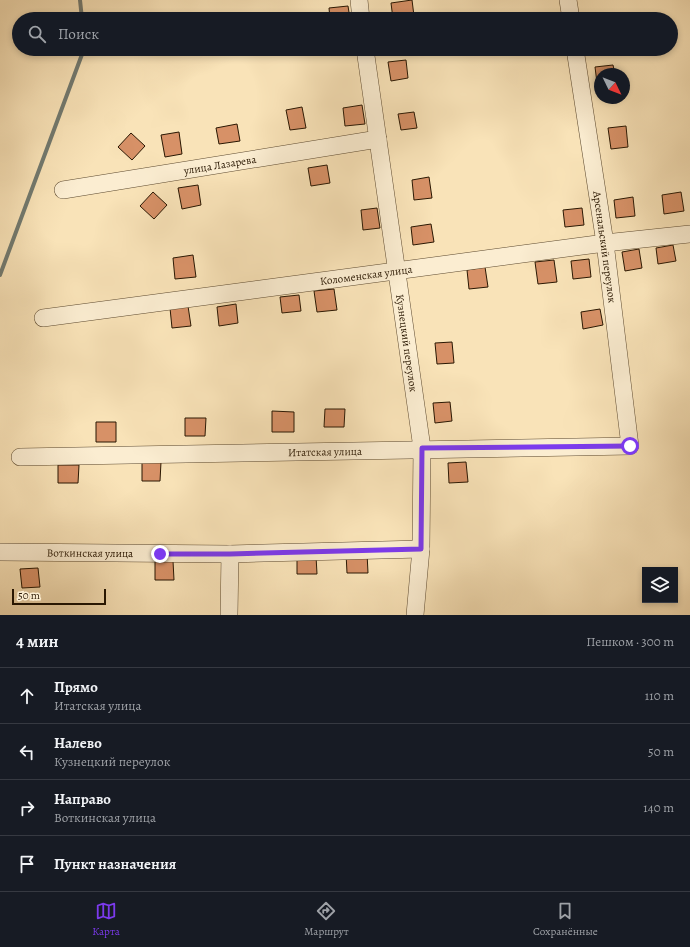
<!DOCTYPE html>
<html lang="ru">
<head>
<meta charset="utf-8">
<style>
	body { margin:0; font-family:Alegreya,serif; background:#20242c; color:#f1f3f6 }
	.controls { position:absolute; right:12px; bottom:12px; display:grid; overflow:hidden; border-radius:0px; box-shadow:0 2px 6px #0003 }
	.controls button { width:36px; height:36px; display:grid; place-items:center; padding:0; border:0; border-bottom:1px solid #363941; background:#171b24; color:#f1f3f6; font:20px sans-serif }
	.compass { position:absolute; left:594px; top:68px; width:36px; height:36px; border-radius:50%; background:#171b24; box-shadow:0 2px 6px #0003; rotate:133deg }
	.scale { position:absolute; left:12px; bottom:10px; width:94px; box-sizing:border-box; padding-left:4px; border:2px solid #291702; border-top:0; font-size:11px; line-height:14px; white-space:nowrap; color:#291702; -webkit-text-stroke:3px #fbedd1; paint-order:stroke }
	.stop { position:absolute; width:12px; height:12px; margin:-9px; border:3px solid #7c3aed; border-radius:50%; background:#fff }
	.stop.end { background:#7c3aed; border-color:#fff; box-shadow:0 1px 4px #0008 }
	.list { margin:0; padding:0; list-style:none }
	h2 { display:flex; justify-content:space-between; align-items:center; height:52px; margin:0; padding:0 16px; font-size:17px }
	h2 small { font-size:13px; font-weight:400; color:#9ea1a6 }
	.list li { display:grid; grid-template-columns:26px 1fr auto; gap:12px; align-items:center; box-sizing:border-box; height:56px; padding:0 16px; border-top:1px solid #363941 }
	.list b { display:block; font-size:15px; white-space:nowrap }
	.list p { margin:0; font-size:13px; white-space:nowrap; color:#9ea1a6 }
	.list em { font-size:13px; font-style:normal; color:#9ea1a6 }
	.icon { flex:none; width:22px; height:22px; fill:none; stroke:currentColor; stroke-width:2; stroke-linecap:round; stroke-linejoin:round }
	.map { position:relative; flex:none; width:690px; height:615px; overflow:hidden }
	.search { position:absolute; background:#171b24; box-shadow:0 2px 6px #0003; left:12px; right:12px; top:12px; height:44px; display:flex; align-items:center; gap:10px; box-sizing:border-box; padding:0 14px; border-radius:22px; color:#9ea1a6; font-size:15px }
	.sheet { height:276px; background:#171b24 }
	nav { display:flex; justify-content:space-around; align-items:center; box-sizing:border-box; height:56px; border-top:1px solid #363941; background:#171b24; font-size:11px; color:#9ea1a6 }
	nav a { display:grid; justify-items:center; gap:2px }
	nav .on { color:#7c3aed }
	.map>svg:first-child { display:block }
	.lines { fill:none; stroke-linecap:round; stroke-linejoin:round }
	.stream { stroke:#727a70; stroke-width:4 }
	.building { fill:#d79167; stroke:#291702 }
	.minor-casing { stroke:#5d4a30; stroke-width:18 }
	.minor { stroke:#fbedd1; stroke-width:17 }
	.route { stroke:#7c3aed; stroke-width:5 }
	.labels { text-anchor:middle; stroke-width:3; stroke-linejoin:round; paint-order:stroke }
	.street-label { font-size:11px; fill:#291702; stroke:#fbedd1 }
</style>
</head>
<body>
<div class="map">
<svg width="690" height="615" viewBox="0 0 690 615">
	<rect width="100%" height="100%" fill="#f9e3b8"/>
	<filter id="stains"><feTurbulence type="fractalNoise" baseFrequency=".005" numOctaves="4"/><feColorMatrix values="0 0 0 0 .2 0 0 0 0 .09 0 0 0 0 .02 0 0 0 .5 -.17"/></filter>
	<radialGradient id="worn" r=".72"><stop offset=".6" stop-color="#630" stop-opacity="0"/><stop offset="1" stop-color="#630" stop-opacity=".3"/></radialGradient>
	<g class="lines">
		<path class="stream" d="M80,0L82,19
			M0,275L84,49"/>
	</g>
	<path class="building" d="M412,0L414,16L393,19L391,3Z
		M348,6L350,19H330L329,8Z
		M406,60L408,78L391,81L388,62Z
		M613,65L615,74H600V83H597L595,67Z
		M362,105L365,124L345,126L343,108Z
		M302,107L306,128L290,130L286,110Z
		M414,112L417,128L401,130L398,114Z
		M237,124L240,141L219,144L216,128Z
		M626,126L628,147L611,149L608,128Z
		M179,132L182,154L165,157L161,135Z
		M131,133L145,146L132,160L118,147Z
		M327,165L330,183L311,186L308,168Z
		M429,177L432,198L414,200L412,180Z
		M198,185L201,205L182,209L178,188Z
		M153,192L167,205L154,219L140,206Z
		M681,192L684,211L664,214L662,195Z
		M633,197L635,216L616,218L614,200Z
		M377,208L380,228L363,230L361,210Z
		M582,208L584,225L565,227L563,210Z
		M431,224L434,242L413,245L411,227Z
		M673,245L676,261L658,264L656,248Z
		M639,249L642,268L625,271L622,252Z
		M193,255L196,277L175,279L173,258Z
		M589,259L591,277L573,279L571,261Z
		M554,260L557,282L538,284L535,262Z
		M485,267L488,287L469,289L467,270Z
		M334,289L337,310L317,312L314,291Z
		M299,295L301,311L282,313L280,297Z
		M236,304L238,323L219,326L217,307Z
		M188,306L191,326L172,328L170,308Z
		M600,309L603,325L583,329L581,312Z
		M452,342L454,363L437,364L435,343Z
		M450,402L452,421L435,423L433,403Z
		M325,409H345L344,427H324Z
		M272,411L294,412V432H272Z
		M185,418H206L205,436H185Z
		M96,422H116V442H96Z
		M142,461L161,462L160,481H142Z
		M466,462L468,482L449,483L448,463Z
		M58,465H79L78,483H58Z
		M346,553H367L368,573H347Z
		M297,556H316L317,574H297Z
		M155,561H173L174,580H155Z
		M38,568L40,587L22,588L20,569Z"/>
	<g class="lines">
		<g class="minor-casing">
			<g id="minor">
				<path d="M359,0L361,19"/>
				<path d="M568,0L571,19"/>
				<path id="s1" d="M365,49L422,448L421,549L415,615"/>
				<path id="s2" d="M63,190L378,139"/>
				<path id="s3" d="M43,318L605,243L690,234"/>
				<path id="s4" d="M20,457L630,446L605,243L575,49"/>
				<path id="s5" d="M0,552L230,554L421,549"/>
				<path d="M229,615L230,554"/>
			</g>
		</g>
		<use href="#minor" class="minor"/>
	</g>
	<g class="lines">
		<path class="route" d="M160,554H230L421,549L422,448L630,446"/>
	</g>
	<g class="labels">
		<g class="street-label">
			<text dy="4" stroke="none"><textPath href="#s2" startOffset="159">улица Лазарева</textPath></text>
			<text transform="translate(605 247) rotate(82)" y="4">Арсенальский переулок</text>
			<text dy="4" stroke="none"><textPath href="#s3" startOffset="326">Коломенская улица</textPath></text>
			<text dy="4" stroke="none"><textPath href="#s1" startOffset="297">Кузнецкий переулок</textPath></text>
			<text dy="4" stroke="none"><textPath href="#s4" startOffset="305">Итатская улица</textPath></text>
			<text dy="4" stroke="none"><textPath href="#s5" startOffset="90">Воткинская улица</textPath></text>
		</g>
	</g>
	<rect width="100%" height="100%" filter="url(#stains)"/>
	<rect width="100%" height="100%" fill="url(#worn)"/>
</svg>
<div class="controls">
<button><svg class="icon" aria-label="layers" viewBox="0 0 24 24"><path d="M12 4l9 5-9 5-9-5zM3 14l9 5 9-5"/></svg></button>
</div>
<svg class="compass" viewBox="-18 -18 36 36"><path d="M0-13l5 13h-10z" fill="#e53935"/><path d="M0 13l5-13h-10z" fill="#9ea1a6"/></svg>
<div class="scale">50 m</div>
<div class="stop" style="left:630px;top:446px"></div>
<div class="stop end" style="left:160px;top:554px"></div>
<div class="search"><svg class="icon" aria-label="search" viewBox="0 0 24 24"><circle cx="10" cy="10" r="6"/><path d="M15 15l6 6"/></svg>Поиск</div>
</div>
<section class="sheet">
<h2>4 мин<small>Пешком · 300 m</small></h2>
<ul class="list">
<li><svg class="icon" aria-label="ahead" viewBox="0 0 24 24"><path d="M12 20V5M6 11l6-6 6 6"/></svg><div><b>Прямо</b><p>Итатская улица</p></div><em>110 m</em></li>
<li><svg class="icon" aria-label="left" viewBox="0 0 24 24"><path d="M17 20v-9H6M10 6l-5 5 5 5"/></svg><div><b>Налево</b><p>Кузнецкий переулок</p></div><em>50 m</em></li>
<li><svg class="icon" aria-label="right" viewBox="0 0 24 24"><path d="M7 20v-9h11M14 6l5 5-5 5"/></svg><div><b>Направо</b><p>Воткинская улица</p></div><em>140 m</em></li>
<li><svg class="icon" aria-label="arrive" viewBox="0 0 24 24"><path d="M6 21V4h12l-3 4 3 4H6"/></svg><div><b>Пункт назначения</b></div></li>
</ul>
</section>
<nav>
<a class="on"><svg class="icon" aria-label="map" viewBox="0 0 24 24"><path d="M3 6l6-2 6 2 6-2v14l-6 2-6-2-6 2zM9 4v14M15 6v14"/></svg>Карта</a>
<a><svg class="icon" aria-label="directions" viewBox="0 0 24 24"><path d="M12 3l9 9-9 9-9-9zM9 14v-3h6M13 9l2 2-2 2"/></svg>Маршрут</a>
<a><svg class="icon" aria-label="saved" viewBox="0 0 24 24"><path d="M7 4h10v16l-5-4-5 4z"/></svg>Сохранённые</a>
</nav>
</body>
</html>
